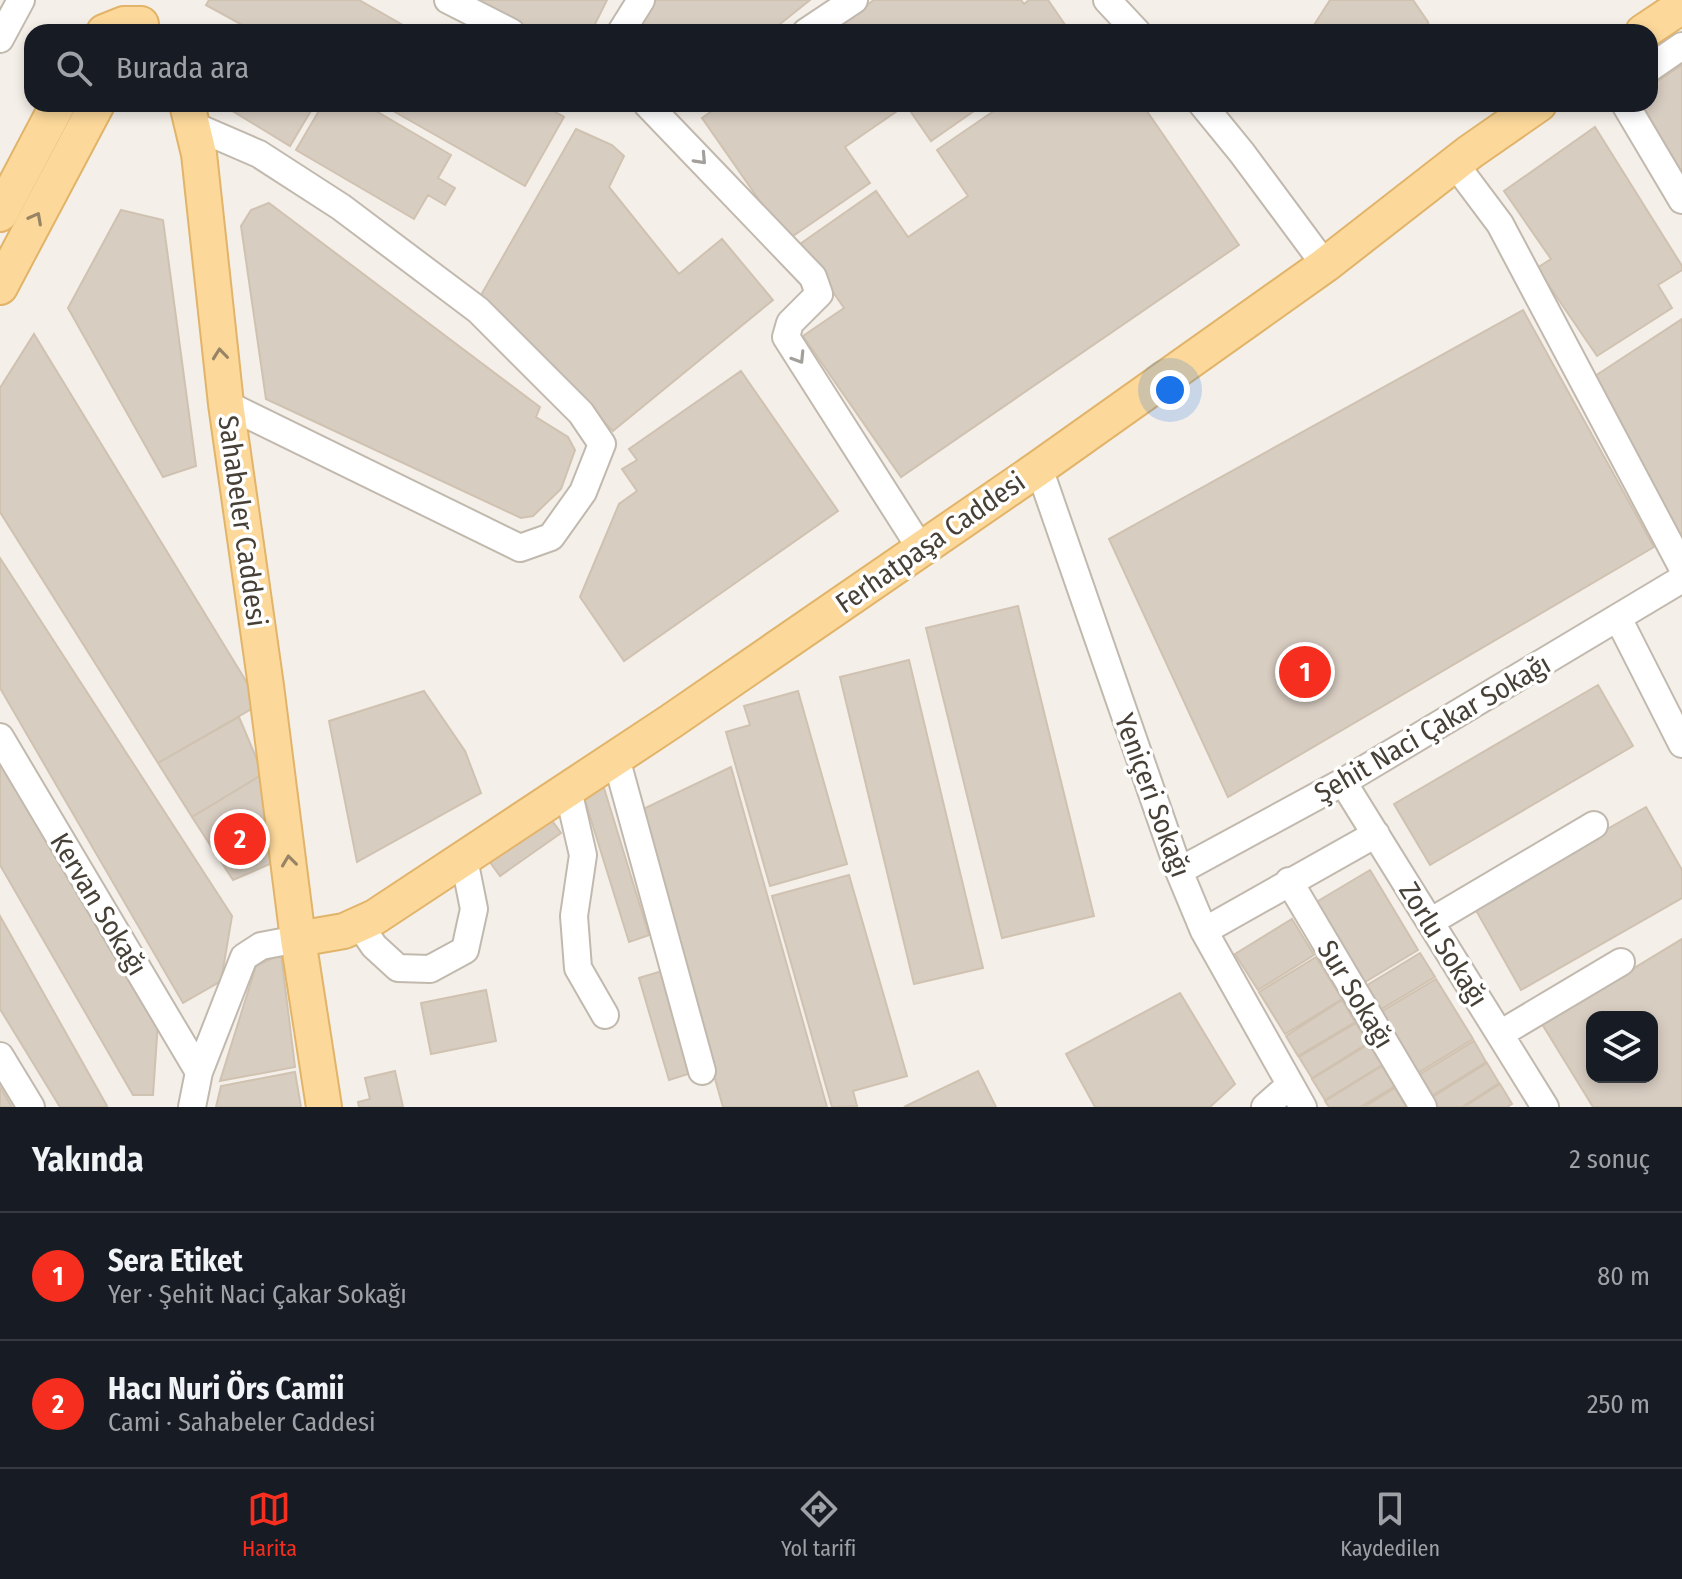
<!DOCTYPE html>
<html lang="tr">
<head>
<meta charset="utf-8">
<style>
	body { margin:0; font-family:"Fira Sans Condensed",sans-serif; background:#20242c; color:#f1f3f6 }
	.controls { position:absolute; right:24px; bottom:24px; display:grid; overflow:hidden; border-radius:16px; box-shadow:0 4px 12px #0003 }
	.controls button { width:72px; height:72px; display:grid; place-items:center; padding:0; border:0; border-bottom:2px solid #363941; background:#171b24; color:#f1f3f6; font:40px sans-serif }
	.you { position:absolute; left:1170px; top:390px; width:28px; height:28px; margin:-20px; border:6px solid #fff; border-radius:50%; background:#1a73e8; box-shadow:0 0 0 12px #1a73e833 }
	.badge { display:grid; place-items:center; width:52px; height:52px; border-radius:50%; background:#f52e1f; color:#fff; font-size:26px; font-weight:700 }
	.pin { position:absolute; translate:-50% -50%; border:4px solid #fff; box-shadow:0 2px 8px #0006 }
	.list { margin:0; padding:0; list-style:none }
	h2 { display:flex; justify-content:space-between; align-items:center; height:104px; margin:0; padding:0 32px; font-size:34px }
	h2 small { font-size:26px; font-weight:400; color:#9ea1a6 }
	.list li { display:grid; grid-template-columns:52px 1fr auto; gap:24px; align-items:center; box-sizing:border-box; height:128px; padding:0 32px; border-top:2px solid #363941 }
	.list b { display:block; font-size:30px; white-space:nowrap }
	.list p { margin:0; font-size:26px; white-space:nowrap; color:#9ea1a6 }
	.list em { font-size:26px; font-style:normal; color:#9ea1a6 }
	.icon { flex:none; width:44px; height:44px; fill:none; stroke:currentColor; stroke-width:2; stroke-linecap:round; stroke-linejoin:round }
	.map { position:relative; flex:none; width:1682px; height:1107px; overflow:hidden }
	.search { position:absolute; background:#171b24; box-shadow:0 4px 12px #0003; left:24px; right:24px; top:24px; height:88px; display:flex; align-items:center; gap:20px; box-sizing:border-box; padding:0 28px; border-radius:24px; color:#9ea1a6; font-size:30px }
	.sheet { height:360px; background:#171b24 }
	nav { display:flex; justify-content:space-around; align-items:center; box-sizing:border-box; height:112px; border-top:2px solid #363941; background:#171b24; font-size:22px; color:#9ea1a6 }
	nav a { display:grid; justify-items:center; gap:4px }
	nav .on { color:#f52e1f }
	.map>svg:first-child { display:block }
	.building { fill:#d8cdc1; stroke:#d0c2b1; stroke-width:2; fill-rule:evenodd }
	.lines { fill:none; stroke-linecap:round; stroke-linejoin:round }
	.minor-casing { stroke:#c2b9ae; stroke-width:30 }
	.major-casing { stroke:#e1b469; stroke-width:38 }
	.minor { stroke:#fff; stroke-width:26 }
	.major { stroke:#fcd89a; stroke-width:34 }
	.oneway { stroke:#a3a09b }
	.oneway2 { stroke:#988464 }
	.labels { text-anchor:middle; stroke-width:7; stroke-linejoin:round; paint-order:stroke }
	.street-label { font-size:28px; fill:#474037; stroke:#fff }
</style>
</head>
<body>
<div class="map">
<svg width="1682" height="1107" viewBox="0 0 1682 1107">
	<rect width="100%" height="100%" fill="#f4efe8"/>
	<path class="building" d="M209,0H359L415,32H255L206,5Z
		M463,0H607L591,32H524Z
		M656,0H810L770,32H643L637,27Z
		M874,0H1021L1024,4L1029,0H1048L1070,32H827Z
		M1330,0H1413L1428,22L1430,32H1313L1314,25Z
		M1682,65V174L1642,104H1650V86Z
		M221,104H315L290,146Z
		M323,104H364L451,155L438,178L455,188L445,205L428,195L414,219L296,150Z
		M381,104H541L564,117L525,186Z
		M722,104H984L931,141L906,105L845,147L870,183L787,240L702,118Z
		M1004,104H1142L1239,245L901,477L803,336L844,308L800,244L876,191L908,237L968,196L937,150Z
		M1595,127L1682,266V270L1658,285L1672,308L1597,356L1537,268L1551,259L1504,191Z
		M576,129L612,145L624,156L609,187L679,274L722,239L773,300L613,431L481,295Z
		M269,203L540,407L536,417L568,437L575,450L561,489L533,516L521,518L266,399L241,226L251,210Z
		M121,210L163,220L196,466L163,477L68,308Z
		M1523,310L1654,547L1228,797L1109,539Z
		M1682,319V541L1595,376Z
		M34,334L260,704L158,763L0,512V388Z
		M741,371L838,511L624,661L580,597L619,504L637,491L622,469L637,460L629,449Z
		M0,558L232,916L221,981L183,1003L0,688Z
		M1018,606L1094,916L1002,938L926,628Z
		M909,660L983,968L914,984L840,677Z
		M1598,685L1633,746L1430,865L1394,804Z
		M424,691L465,751L481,793L357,862L329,721Z
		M798,691L847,864L770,886L726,732L750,725L744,706Z
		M239,717L263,774L192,817L158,763Z
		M0,747L158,1022L153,1095H133L0,865Z
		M731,767L827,1107H723L639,811Z
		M263,774L277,861L233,880L192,817Z
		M604,788L649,935L629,942L583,794Z
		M1646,807L1682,870V898L1521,990L1473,905Z
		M548,815L561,833L500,876L487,858Z
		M1370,870L1418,950L1362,984L1313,904Z
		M849,875L907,1076L853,1091L857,1106L832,1107L772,896Z
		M0,916L107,1106L104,1107H60L0,1009Z
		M1292,919L1314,955L1258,990L1235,954Z
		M1682,939V1107H1593L1542,1024ZM1592,1017H1652V1077H1592Z
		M1420,953L1435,977L1378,1011L1364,987Z
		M281,954L295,1067L220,1081L256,966Z
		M1316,957L1342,999L1285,1034L1259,992Z
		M662,971L691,1073L669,1080L639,978Z
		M1436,979L1473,1039L1416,1074L1379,1013Z
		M486,990L496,1041L431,1054L421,1003Z
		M1180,993L1235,1084L1210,1107H1095L1066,1054Z
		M1342,1000L1355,1022L1298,1056L1286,1036Z
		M1356,1023L1368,1043L1312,1078L1299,1057Z
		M1474,1041L1486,1062L1430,1097L1417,1076Z
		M1369,1044L1382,1065L1325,1100L1312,1079Z
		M1487,1063L1499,1083L1462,1107H1436L1431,1098Z
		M1382,1066L1395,1086L1360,1107H1329L1325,1101Z
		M395,1071L403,1107H359L358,1102L370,1099L365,1078Z
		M978,1071L996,1107H904Z
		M295,1072L301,1107H216L221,1086Z
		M1500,1084L1512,1104L1507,1107H1464Z
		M0,1087L12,1107H0Z
		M1395,1088L1407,1107H1364Z"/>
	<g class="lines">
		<g class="minor-casing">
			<path id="minor" d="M448,0L511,32
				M1107,0L1137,32
				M621,32L641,0
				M806,32L854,0
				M0,39L21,0
				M1650,68L1682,46
				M647,104L813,277L819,294L790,323L786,337L921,549
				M1202,104L1242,153L1325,265
				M1625,104L1682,200
				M192,125L259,154L341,207L478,310L581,413L602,444L583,492L551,537L520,548L226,404
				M1455,164L1500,224L1682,567
				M1039,468L1179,871L1204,931L1303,1107
				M1618,618L1682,744
				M0,737L199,1072
				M616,758L702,1071
				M1343,782L1545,1107
				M568,790L583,855L574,916L578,968L605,1015
				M1179,871L1343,782L1682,579
				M1289,881L1423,1107
				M1430,922L1594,825
				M359,924L374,946L398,968L430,969L465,950L474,909L464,859
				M1204,931L1376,834
				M1500,1034L1621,962
				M0,1056L31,1107
				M192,1107L199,1072L244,957L261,946L298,939
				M1265,1107L1290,1085"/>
		</g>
		<g class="major-casing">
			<path id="major" d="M104,32L124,24H141
				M1643,32L1682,6
				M187,104L199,154L226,404L266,686L298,939L324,1107
				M0,214L58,104
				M0,287L97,104
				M298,939L344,931L375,917L670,722L1039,468L1325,265L1470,152L1539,104"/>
		</g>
		<use href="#minor" class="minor"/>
		<use href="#major" class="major"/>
	</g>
	<defs><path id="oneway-chevron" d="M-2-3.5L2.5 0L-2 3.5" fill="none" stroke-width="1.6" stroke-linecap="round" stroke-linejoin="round" transform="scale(2)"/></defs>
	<g class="oneway">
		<use href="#oneway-chevron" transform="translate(701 159) rotate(47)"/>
		<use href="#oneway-chevron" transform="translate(799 358) rotate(58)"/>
	</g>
	<g class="oneway2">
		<use href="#oneway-chevron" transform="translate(36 218) rotate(-62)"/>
		<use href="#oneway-chevron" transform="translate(220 354) rotate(-96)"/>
		<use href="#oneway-chevron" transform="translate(289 861) rotate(-97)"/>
	</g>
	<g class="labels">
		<g class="street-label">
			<text transform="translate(243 521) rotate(82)" y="10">Sahabeler Caddesi</text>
			<text transform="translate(930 542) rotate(-35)" y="10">Ferhatpaşa Caddesi</text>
			<text transform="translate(1432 728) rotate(-30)" y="10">Şehit Naci Çakar Sokağı</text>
			<text transform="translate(1153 795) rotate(70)" y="10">Yeniçeri Sokağı</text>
			<text transform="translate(99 904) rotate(59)" y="10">Kervan Sokağı</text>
			<text transform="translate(1444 944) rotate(58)" y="10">Zorlu Sokağı</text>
			<text transform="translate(1356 994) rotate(59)" y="10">Sur Sokağı</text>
		</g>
	</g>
</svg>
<div class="controls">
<button><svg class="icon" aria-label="layers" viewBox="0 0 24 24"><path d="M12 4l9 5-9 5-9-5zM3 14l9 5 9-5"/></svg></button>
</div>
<div class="you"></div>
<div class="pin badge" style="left:1305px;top:672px">1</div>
<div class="pin badge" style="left:240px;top:839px">2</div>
<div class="search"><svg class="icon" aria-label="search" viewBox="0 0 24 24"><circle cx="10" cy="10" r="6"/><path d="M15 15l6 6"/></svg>Burada ara</div>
</div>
<section class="sheet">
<h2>Yakında<small>2 sonuç</small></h2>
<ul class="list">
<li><span class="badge">1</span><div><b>Sera Etiket</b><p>Yer · Şehit Naci Çakar Sokağı</p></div><em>80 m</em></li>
<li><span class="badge">2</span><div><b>Hacı Nuri Örs Camii</b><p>Cami · Sahabeler Caddesi</p></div><em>250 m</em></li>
</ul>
</section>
<nav>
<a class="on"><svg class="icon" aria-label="map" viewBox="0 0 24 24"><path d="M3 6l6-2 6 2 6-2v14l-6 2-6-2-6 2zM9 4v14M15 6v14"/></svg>Harita</a>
<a><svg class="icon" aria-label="directions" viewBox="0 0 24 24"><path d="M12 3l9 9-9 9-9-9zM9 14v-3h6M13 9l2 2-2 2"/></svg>Yol tarifi</a>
<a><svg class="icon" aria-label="saved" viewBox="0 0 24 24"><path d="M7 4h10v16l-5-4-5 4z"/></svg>Kaydedilen</a>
</nav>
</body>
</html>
